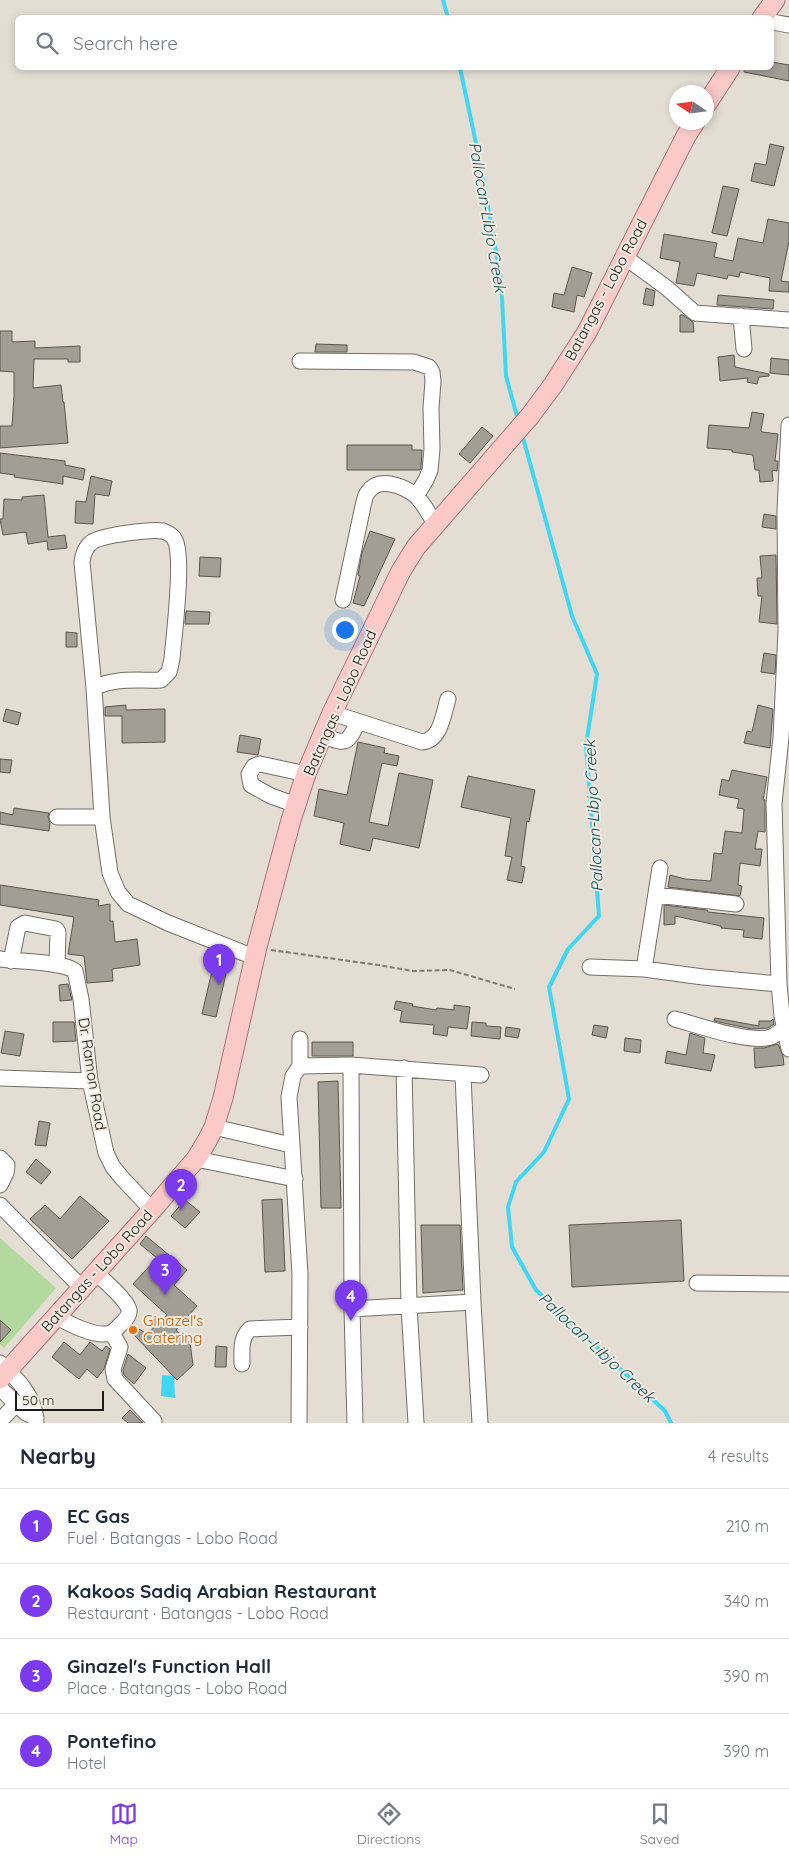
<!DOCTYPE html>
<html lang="en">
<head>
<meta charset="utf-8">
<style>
	body { margin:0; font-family:Quicksand,sans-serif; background:#f6f6f7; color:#1f2937 }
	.compass { position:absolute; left:669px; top:85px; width:45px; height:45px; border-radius:50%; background:#fff; box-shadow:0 2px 8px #0003; rotate:283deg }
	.scale { position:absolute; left:15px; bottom:12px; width:89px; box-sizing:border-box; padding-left:5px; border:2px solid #1d1b18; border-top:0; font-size:14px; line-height:18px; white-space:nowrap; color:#1d1b18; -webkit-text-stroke:4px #f0ebe1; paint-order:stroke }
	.you { position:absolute; left:344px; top:629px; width:18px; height:18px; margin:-12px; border:4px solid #fff; border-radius:50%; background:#1a73e8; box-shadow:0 0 0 8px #1a73e833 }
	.badge { display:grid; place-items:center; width:32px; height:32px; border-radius:50%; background:#7c3aed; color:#fff; font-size:16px; font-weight:700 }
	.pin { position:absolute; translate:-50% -41px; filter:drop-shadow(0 1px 2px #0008) }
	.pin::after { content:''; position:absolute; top:26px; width:18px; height:15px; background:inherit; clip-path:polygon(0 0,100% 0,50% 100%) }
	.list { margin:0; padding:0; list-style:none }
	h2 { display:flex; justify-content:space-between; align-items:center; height:65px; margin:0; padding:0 20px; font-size:21px }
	h2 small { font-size:16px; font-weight:400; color:#747a83 }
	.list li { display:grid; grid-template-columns:32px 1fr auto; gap:15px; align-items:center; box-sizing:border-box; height:75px; padding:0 20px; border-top:1px solid #e0e1e3 }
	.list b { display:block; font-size:19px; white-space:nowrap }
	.list p { margin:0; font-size:16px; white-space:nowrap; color:#747a83 }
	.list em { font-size:16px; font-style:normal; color:#747a83 }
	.icon { flex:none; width:28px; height:28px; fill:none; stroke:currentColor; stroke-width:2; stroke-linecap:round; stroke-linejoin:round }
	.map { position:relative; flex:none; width:789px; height:1423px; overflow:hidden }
	.search { position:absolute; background:#fff; box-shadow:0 2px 8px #0003; left:15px; right:15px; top:15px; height:55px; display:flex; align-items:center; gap:12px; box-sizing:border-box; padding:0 18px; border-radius:8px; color:#747a83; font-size:19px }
	.sheet { height:365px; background:#fff }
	nav { display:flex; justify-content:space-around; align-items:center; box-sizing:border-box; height:70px; border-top:1px solid #e0e1e3; background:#fff; font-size:14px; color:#747a83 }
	nav a { display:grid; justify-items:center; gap:2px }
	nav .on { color:#7c3aed }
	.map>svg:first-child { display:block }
	.green { fill:#b4d99f }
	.water { fill:#40d7f7 }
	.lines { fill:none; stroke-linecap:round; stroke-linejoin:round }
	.stream { stroke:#40d7f7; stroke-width:4 }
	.building { fill:#a39e95; stroke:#5a564e }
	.minor-casing { stroke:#736f66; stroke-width:17 }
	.major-casing { stroke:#aa7573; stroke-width:21 }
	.path { stroke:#7f7b75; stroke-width:2; stroke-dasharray:5 2.5; stroke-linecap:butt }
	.minor { stroke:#fff; stroke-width:15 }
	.major { stroke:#fac9c8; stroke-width:19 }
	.food-dot { fill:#e8710a; stroke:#f0ebe1; stroke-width:2 }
	.labels { text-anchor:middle; stroke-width:4; stroke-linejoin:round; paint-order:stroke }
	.street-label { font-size:15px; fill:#1d1b18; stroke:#f0ebe1 }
	.food-label { font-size:15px; fill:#c56008; stroke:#f0ebe1; text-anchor:start }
	.water-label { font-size:16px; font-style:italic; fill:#0c4d5a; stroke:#f0ebe1 }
</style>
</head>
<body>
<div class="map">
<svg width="789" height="1423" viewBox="0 0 789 1423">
	<rect width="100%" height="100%" fill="#e3ddd4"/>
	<path class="green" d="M0,1238L56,1288L4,1348L0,1344Z"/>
	<path class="water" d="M162,1375L174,1376L175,1398L161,1396Z"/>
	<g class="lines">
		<path class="stream" d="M443,0L448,18
			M460,68L480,162L501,279L506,376L518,420
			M522,434L572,616L597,674L586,745L599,916L568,949L549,987L569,1099L544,1152L516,1182L508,1207L512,1247L536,1290L665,1411L671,1423"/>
	</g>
	<path class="building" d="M772,62L789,65V81L744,72V68H772Z
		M770,144L784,147L774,186L751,181L755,163L766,165Z
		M723,186L739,189L727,236L712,233Z
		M768,219L789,223V241L781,281L789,282V292L769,291L770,278L740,272L739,277L728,275L727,279L697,273L694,286L676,283L680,262L660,258L664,234L717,243L714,257L733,261L738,238L763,243Z
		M572,267L592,273L584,297L577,295L574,312L552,307L554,293L564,295Z
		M646,288L655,291L653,306L643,304Z
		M718,295L774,300L773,309L717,305Z
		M680,315H683L693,322L694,332H680Z
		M0,331H12V342L35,341V348L80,346V362H68V359H34L33,388L61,385L63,402H64L68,443L0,448V426H12L14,396V372L0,371Z
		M316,344L347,345V352H315Z
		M734,355L735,367L769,374V376L759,377L757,384L747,382L748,378L720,381L718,357Z
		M771,358L789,360V375L770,373Z
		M752,412L764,414L761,430L762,432L778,434L775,461H778L777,471L772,470L773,481L760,482L759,470H755L753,455L732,452V450L707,448L709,425L749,428Z
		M482,427L493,436L470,463L459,454Z
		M347,445H412V450H422L421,468L420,470H347Z
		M0,453L65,461V465L85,469L83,480L63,476V484L14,477L15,475L0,473Z
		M91,476L112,481L109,496L95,494L93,524L75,523L76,501L86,502Z
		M44,495L48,537L65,535L67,548L48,550L47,541L28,544L26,532L3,535L0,519H3L4,499L22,500V497Z
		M764,514L776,516V529L762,527Z
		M370,531L395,539L364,606L353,603L360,576L358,575L362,553Z
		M776,555L777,624L759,622L762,596H758L757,578H762L760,556Z
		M200,557L221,558L220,577L199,576Z
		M186,611L210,612L209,624H185Z
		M66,632L77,633V647H66Z
		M764,653L776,655L775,674L761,672Z
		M126,705V710L165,709V742L122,743V716H105V707Z
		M758,705L773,709L770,748L744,743L747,731L752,732Z
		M6,709L21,713L18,725L3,721Z
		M240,735L261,739L258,755L237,752Z
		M358,742L385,748L384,753L399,756L397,766L382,763L369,822L388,826L399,773L433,780L419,848L373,838L370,851L340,844L344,823L314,816L319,789L347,795Z
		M0,759L12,760L10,773L0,772Z
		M732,770L767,777L763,800H765V832L758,831L755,849H762L760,866L740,863L738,885L742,886L740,896L668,887L670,875L685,879L711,881L714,853L722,854L725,831L742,833L744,809L737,808L739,799L719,795L722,779L729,781Z
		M468,776L535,790L529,822L527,821L521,866L525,867L522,883L507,880L512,857L505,856L511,818L461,807Z
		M14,808L49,813L48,817L50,823L49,831L0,824V812L13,815Z
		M0,885L99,900L98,906L110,904V921H113L115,942L137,939L140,965L112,969L113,981L87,983L84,956L68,954L74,917L0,905Z
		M664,905L707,910L708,912L764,918L762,939L743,937L744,930L721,928V926L675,916V924L664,925Z
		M212,971L226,974L216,1017L202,1014Z
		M68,984L72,1000L60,1001L59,985Z
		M396,1001L413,1004L412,1006L436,1010L437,1008L454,1010V1005L470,1007L467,1029L448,1027L447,1036L433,1034L434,1025L400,1022L402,1011L394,1009Z
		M715,1018L759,1026V1021H771L773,1019L774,1024L768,1028L752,1029L714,1021Z
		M53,1022H74L76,1041L53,1042Z
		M472,1022L486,1023V1026L501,1027L500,1039L471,1036Z
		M594,1025L608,1027L606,1038L592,1035Z
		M506,1027L520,1029L518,1038L505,1036Z
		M5,1031L24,1034L20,1056L1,1053Z
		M690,1033L705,1038L703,1053L715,1055L711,1071L665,1063L667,1051L686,1055Z
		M625,1038L641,1040L640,1053L624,1051Z
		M312,1042H353V1056H312Z
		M778,1044L783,1056L784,1065L755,1068L754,1048H764Z
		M338,1081L341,1208H321L318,1082Z
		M39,1121L50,1123L46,1146L35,1145Z
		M36,1159L51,1172L41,1184L26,1172Z
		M80,1196L109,1221L72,1259L30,1219L45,1205L60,1219Z
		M282,1199L285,1271L265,1272L262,1200Z
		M185,1200L200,1212L185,1228L171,1216Z
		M681,1220L684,1281L572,1287L569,1225Z
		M421,1225H460L463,1290L423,1293Z
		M146,1236L187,1270L174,1285L197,1306L176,1330L190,1343L193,1365L177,1380L134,1335L139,1329L147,1334L167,1315L133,1284L157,1258L140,1244Z
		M0,1320L11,1330L0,1342Z
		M64,1342L80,1355L90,1342L102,1351L106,1346L110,1349L104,1369L97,1378L87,1369L79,1379L52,1357Z
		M216,1346L227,1347L226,1367H215Z
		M128,1354L146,1368L134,1384L124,1375L123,1370Z
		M130,1410L143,1423H128L122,1418Z"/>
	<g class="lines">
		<g class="minor-casing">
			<path id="minor" d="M772,22L789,25
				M626,258L667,288L695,313L789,320
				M741,316L744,349
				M300,361L414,362L429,367L432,372L433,381L431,408L432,449L430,470L426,480L416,496
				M789,425L785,511L786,631L781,738L774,803L779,984L782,1016L789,1049
				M343,600L363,506C364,502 365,495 368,492C379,476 403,486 415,495C423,502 430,516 436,525
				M94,688C116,677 138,681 161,680L169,672L172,659C174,635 184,558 175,540C173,536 169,533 163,531C151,529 102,535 92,542C85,547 83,554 82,562L94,688L102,817L110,873L118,892L128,904L168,923L254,957
				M332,713L422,742C441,740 443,715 448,699
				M321,736C346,743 346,747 358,722
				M296,805L271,796L251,785L249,774L254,766L260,764L306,774
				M57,817H102
				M656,895L736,904
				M0,959C18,962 62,961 75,971L81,999L90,1081L106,1153L113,1167L122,1178L152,1210
				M11,961L18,927L25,923L56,929L58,932L57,965
				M590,967L644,969L703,977L779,984
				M644,969L660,868
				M675,1019C697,1025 751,1044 771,1037C776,1035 780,1031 785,1028
				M351,1065L352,1309L355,1423
				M300,1066L351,1065L481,1075
				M404,1068L409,1306L416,1423
				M463,1075L473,1302L480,1423
				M0,1078L90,1081
				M214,1127L291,1145
				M0,1158L7,1165L6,1173L0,1185
				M196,1159L295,1179
				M0,1205L82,1288
				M697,1283L789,1284
				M352,1309L473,1302
				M56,1316C69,1324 96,1338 111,1333C115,1331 119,1326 122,1323C126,1319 130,1315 129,1310C127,1300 103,1279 95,1273
				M112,1333L120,1347L113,1369L115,1379L154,1421
				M0,1363C18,1379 36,1398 36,1423
				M242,1364C242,1351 240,1338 250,1329L300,1327
				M0,1388L26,1413L36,1418
				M0,1421L17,1403
				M299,1423L300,1274L289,1097L293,1076L300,1066V1039"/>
		</g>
		<g class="major-casing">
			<path id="major" d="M762,18L775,0
				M706,105L730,68
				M0,1379L152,1210L196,1159L207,1141L214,1127L223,1098L257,947L291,820L306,774L332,713L401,571L416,547L530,416L553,385L587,332L686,136L695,122"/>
		</g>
		<path class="path" d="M271,950L378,965L413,971L450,970L515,989"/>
		<use href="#minor" class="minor"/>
		<use href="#major" class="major"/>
	</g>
	<circle class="food-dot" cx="133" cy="1330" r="5"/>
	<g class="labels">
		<g class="street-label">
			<text transform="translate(606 290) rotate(-62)" y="5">Batangas - Lobo Road</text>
			<text transform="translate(340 703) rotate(-66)" y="5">Batangas - Lobo Road</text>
			<text transform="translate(92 1074) rotate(81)" y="5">Dr. Ramon Road</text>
			<text transform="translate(97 1271) rotate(-48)" y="5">Batangas - Lobo Road</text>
		</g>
		<g class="food-label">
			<text x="143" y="1326">Ginazel's<tspan x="143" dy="17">Catering</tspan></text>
		</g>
		<g class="water-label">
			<text transform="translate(488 217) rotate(80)" y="6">Pallocan-Libjo Creek</text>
			<text transform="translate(593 816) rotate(-93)" y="6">Pallocan-Libjo Creek</text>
			<text transform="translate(597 1347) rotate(43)" y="6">Pallocan-Libjo Creek</text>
		</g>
	</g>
</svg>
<svg class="compass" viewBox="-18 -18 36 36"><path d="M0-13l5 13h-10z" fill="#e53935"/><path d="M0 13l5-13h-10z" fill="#747a83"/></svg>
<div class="scale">50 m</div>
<div class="you"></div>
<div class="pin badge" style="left:219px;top:985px">1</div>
<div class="pin badge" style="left:181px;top:1210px">2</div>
<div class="pin badge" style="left:165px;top:1295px">3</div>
<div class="pin badge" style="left:351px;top:1321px">4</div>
<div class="search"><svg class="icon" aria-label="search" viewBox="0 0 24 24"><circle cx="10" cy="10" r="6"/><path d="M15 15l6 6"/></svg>Search here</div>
</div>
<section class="sheet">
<h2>Nearby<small>4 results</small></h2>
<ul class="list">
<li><span class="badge">1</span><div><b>EC Gas</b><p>Fuel · Batangas - Lobo Road</p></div><em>210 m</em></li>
<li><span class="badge">2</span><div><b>Kakoos Sadiq Arabian Restaurant</b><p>Restaurant · Batangas - Lobo Road</p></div><em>340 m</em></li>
<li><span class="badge">3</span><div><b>Ginazel's Function Hall</b><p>Place · Batangas - Lobo Road</p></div><em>390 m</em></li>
<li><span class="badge">4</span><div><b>Pontefino</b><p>Hotel</p></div><em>390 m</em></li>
</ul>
</section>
<nav>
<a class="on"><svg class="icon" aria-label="map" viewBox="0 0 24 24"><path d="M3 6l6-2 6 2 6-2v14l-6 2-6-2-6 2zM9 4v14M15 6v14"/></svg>Map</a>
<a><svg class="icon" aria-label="directions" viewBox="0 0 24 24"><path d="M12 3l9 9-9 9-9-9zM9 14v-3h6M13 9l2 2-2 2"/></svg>Directions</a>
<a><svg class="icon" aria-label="saved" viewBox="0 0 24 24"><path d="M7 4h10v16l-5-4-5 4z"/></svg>Saved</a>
</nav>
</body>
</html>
